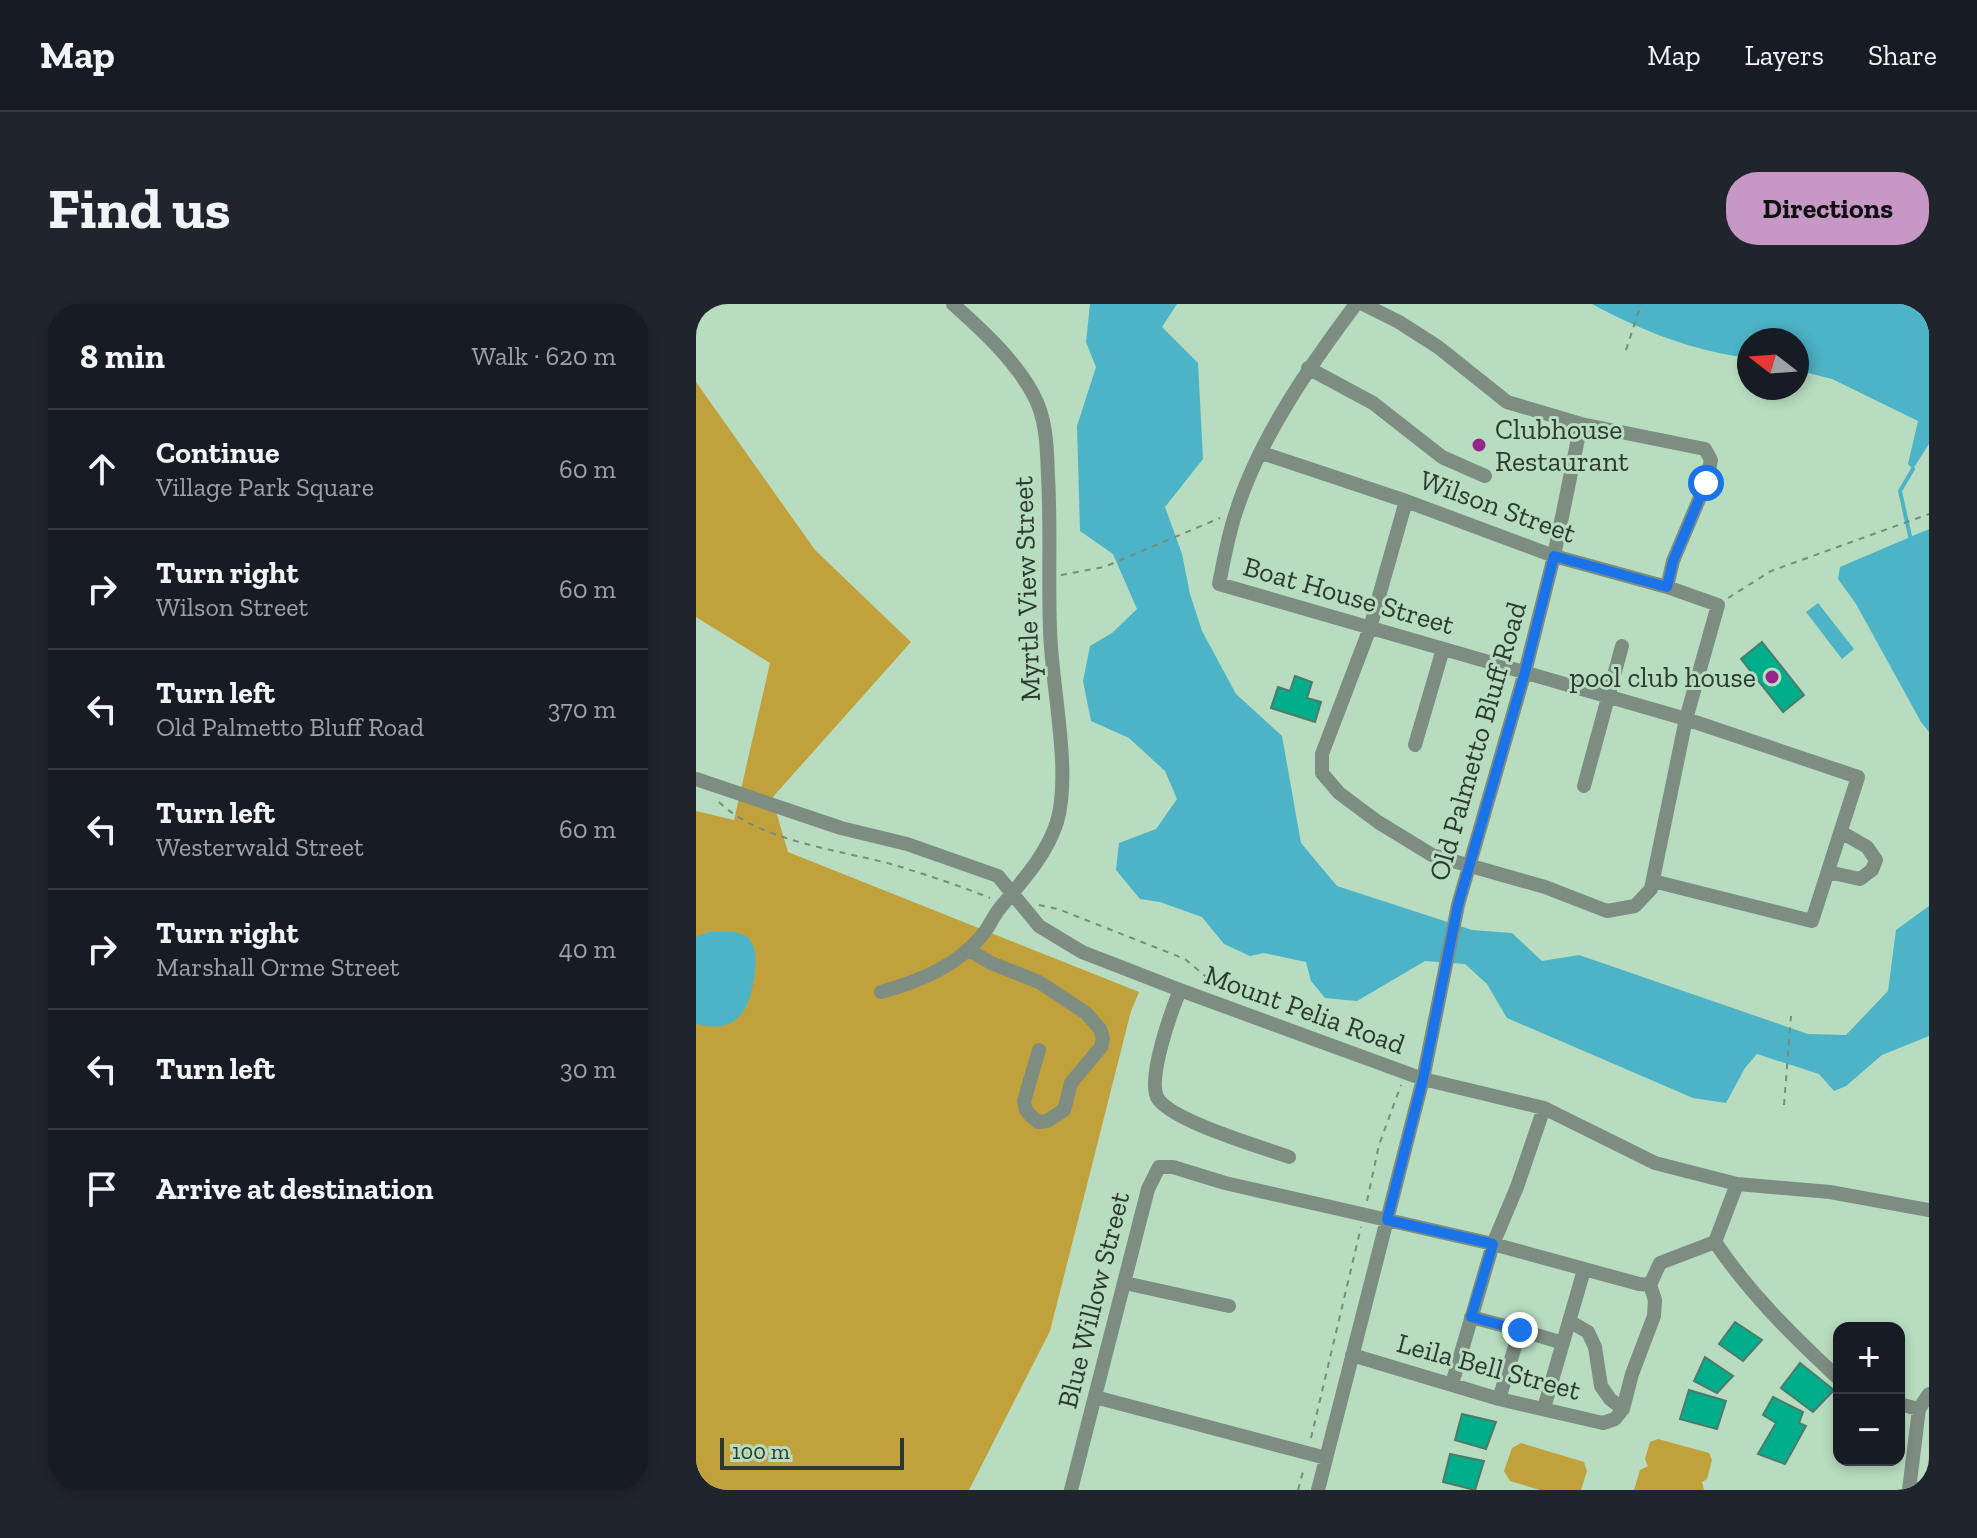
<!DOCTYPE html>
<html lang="en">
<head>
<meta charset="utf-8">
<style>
	body { margin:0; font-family:"Zilla Slab",serif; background:#20242c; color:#f1f3f6 }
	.controls { position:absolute; right:24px; bottom:24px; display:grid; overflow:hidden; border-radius:16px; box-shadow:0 4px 12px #0003 }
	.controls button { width:72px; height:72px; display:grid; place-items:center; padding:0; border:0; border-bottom:2px solid #363941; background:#171b24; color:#f1f3f6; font:40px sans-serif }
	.compass { position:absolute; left:1041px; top:24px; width:72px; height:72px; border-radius:50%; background:#171b24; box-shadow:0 4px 12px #0003; rotate:287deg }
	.scale { position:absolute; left:24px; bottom:20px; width:184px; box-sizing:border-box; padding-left:8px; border:4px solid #2b392e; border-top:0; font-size:22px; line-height:28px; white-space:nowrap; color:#2b392e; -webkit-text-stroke:6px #b8dcc0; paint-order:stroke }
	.stop { position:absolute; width:24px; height:24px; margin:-18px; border:6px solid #1a73e8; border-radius:50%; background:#fff }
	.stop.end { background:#1a73e8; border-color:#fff; box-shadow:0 2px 8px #0008 }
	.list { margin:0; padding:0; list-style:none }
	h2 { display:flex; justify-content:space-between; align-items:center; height:104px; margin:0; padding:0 32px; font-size:34px }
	h2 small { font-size:26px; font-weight:400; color:#9ea1a6 }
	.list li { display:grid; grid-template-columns:52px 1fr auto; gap:24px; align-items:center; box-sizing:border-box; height:120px; padding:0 32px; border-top:2px solid #363941 }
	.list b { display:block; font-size:30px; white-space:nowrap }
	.list p { margin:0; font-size:26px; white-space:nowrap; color:#9ea1a6 }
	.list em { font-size:26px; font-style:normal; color:#9ea1a6 }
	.icon { flex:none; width:44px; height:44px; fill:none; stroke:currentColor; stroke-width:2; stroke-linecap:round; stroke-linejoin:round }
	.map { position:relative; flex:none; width:1233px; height:1186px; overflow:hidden; border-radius:32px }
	header { display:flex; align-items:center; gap:48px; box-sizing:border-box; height:112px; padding:0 40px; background:#171b24; border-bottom:2px solid #363941 }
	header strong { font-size:38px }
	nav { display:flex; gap:44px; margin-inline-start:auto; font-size:28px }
	.intro { display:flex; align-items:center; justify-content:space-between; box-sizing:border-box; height:192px; padding:0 48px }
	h1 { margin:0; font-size:56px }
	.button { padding:20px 36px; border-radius:32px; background:#c797c5; color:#111; font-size:28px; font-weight:700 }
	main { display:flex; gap:48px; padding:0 48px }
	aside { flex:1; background:#171b24; border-radius:32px; box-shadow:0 4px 12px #0003 }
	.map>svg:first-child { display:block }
	.green { fill:#c0a13b }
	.water { fill:#4db3c6 }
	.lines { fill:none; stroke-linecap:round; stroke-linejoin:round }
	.stream { stroke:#4db3c6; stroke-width:4 }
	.building { fill:#00ae8c; stroke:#4e7a6c; stroke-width:2 }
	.path { stroke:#758e7a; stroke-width:2; stroke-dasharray:6 6; stroke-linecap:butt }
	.minor { stroke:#7e8d81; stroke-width:14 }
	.route { stroke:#1a73e8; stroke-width:10 }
	.poi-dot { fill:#932789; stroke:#b8dcc0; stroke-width:3 }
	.labels { text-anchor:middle; stroke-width:6; stroke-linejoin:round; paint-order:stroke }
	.poi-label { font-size:28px; fill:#2b392e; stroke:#b8dcc0; text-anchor:start }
	.street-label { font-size:28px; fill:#2b392e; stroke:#b8dcc0 }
</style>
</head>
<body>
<header>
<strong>Map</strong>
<nav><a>Map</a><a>Layers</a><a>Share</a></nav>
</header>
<div class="intro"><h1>Find us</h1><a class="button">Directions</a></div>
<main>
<aside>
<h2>8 min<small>Walk · 620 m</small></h2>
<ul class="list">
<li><svg class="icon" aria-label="ahead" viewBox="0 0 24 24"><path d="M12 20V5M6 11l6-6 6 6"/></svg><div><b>Continue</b><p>Village Park Square</p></div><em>60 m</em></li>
<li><svg class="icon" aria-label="right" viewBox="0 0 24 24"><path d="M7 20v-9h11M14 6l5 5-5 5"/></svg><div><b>Turn right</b><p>Wilson Street</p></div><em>60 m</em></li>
<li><svg class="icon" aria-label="left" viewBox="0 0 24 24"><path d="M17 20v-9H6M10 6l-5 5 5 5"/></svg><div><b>Turn left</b><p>Old Palmetto Bluff Road</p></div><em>370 m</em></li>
<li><svg class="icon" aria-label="left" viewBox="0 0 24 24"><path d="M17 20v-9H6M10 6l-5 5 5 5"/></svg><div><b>Turn left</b><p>Westerwald Street</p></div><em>60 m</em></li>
<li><svg class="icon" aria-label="right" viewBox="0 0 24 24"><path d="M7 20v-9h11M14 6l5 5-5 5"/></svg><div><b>Turn right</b><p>Marshall Orme Street</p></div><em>40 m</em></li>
<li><svg class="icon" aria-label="left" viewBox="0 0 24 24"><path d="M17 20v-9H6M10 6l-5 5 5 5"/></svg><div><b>Turn left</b></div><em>30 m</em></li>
<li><svg class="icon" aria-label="arrive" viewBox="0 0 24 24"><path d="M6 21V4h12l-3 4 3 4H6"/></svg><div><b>Arrive at destination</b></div></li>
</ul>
</aside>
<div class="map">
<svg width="1233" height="1186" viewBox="0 0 1233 1186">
	<rect width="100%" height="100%" fill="#b8dcc0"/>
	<path class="green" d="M0,78L119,246L215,338L76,494L92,548L443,688L435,707L354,1027L273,1186H0V507L38,516L74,359L0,313Z
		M962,1135L1013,1149L1016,1156L1011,1175L1006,1178L1008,1186H938L944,1166L952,1162L949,1155L954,1138Z
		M825,1139L888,1158L891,1167L885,1186H844L814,1177L808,1167L816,1144Z"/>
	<path class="water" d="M394,0H481L466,23L502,59L507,155L469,203L486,250L494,290L506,327L540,390L586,432L605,539L641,582L776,626L816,629L846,657L883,651L1112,730L1150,731L1192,687L1200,626L1233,602V732L1186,751L1150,782L1138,787L1123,770L1061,750L1049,764L1030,799L997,794L811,714L791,680L769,660L729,657L661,697L629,694L615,677L610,658L568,649L554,652L528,640L506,613L464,598L444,595L420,566L423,539L460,525L481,495L469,467L433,434L395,417L387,377L394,342L416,329L441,305L417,250L384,227L381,122L400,63L390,38Z
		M896,0H1233V140L1217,165L1212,160L1222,117L1136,75L1101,66V36H1053V54C997,47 946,27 896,0Z
		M1233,225V428L1225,418L1160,300L1142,275L1144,263Z
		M1122,299L1158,345L1146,355L1110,308Z
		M14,628C25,628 42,626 51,633C62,642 60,662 58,675C52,710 39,730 0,720V633Z"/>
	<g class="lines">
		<path class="stream" d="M1214,232L1204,187L1217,165"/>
	</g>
	<path class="building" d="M1066,338L1108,391L1087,408L1045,355Z
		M599,372L616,378L611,394L625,398L619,418L575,404L582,383L594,387Z
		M1039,1018L1066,1036L1047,1057L1023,1040Z
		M1009,1053L1037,1072L1021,1089L998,1077Z
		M1104,1059L1138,1086L1117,1108L1085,1084Z
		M993,1086L1030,1097L1021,1125L984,1115Z
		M1077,1093L1107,1108L1103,1119L1110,1122L1089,1160L1062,1150L1080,1119L1067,1111Z
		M766,1110L800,1118L790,1145L759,1136Z
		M754,1150L788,1157L779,1186L747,1178Z"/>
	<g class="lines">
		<path class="path" d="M930,46L945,0
			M365,271L408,263L524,214
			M1032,294L1075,267L1233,210
			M23,498C63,537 143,546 195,560C228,570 262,581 294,594
			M343,601L362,605L489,655L522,683L539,691
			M1088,801L1095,712
			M671,897L683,841L705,781
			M615,1134L665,923
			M602,1186L608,1164"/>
		<path class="minor" d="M660,0C614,61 563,135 540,208C532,231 528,256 523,280L990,415L1162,473L1116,617L957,577
			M667,0L703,18L742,43L811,98L885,120L1009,145L1015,156L1010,179L977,257L971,283
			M612,64L677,99L746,153L789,172
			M566,149L710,197L858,252L971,283L1022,301L990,415L955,585L939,602L911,607L849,583L736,551L682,518L643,489L626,469V450L674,324L710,197
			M719,441L747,345
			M0,475L145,524L211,540L302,572L343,622L386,648L484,686L727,775L848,804L959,859L1041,880L1134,888L1233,906
			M888,482L926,342
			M1132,568L1164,575L1176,566L1180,556L1171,543L1145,528
			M273,646L295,659L343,678L390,709L404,725L407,735L405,743L375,779L368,806L351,817L342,818L335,812L330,806L328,797L343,746
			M484,686C475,708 452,772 461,793C472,816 566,843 593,853
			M185,688C224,677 262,662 288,629C294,621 298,611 304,604C326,577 350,552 361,518C376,467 355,380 354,325C352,274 355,224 352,173C351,145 351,115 337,90C318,55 286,26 257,0
			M1019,938C1054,990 1097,1032 1143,1075
			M429,979L533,1002
			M775,1013L824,1026
			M873,1017L892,1028L899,1043L905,1082L914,1095L927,1105
			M656,1051L803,1095L907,1119L919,1115L927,1105L936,1070L958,1012L959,996L954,981
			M756,1080L797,940L821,883L848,804
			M399,1093L630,1154
			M803,1095L824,1026L867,1039
			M1203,1100L1223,1105
			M848,1104L888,966
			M375,1186L452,885L463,863H477L529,879L797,940L943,980L954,981L964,959L1019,938L1041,880
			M622,1186L727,775L762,601L829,368L858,252L885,120
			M1213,1186L1223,1105L1233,1090"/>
	</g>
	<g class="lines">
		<path class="route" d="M824,1026L775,1013L797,940L691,916L727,775L762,601L829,368L858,252L971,283L977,257L1010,179"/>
	</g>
	<g class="poi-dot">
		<circle cx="783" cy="141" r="8"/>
		<circle cx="1076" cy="373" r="8"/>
	</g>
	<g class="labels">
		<g class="poi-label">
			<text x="799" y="135">Clubhouse<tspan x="799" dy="32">Restaurant</tspan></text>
			<text x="1060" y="383" text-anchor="end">pool club house</text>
		</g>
		<g class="street-label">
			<text transform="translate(802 202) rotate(20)" y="10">Wilson Street</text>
			<text transform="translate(330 285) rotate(-92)" y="10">Myrtle View Street</text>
			<text transform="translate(653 291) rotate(16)" y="10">Boat House Street</text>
			<text transform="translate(781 437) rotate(-74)" y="10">Old Palmetto Bluff Road</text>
			<text transform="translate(609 705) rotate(20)" y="10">Mount Pelia Road</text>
			<text transform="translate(397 996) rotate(-76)" y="10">Blue Willow Street</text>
			<text transform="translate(793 1062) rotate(15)" y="10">Leila Bell Street</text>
		</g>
	</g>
</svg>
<div class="controls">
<button>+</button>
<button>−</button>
</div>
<svg class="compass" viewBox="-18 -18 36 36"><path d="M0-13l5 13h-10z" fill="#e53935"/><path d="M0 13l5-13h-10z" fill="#9ea1a6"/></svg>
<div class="scale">100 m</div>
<div class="stop" style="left:1010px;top:179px"></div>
<div class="stop end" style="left:824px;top:1026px"></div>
</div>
</main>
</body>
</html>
